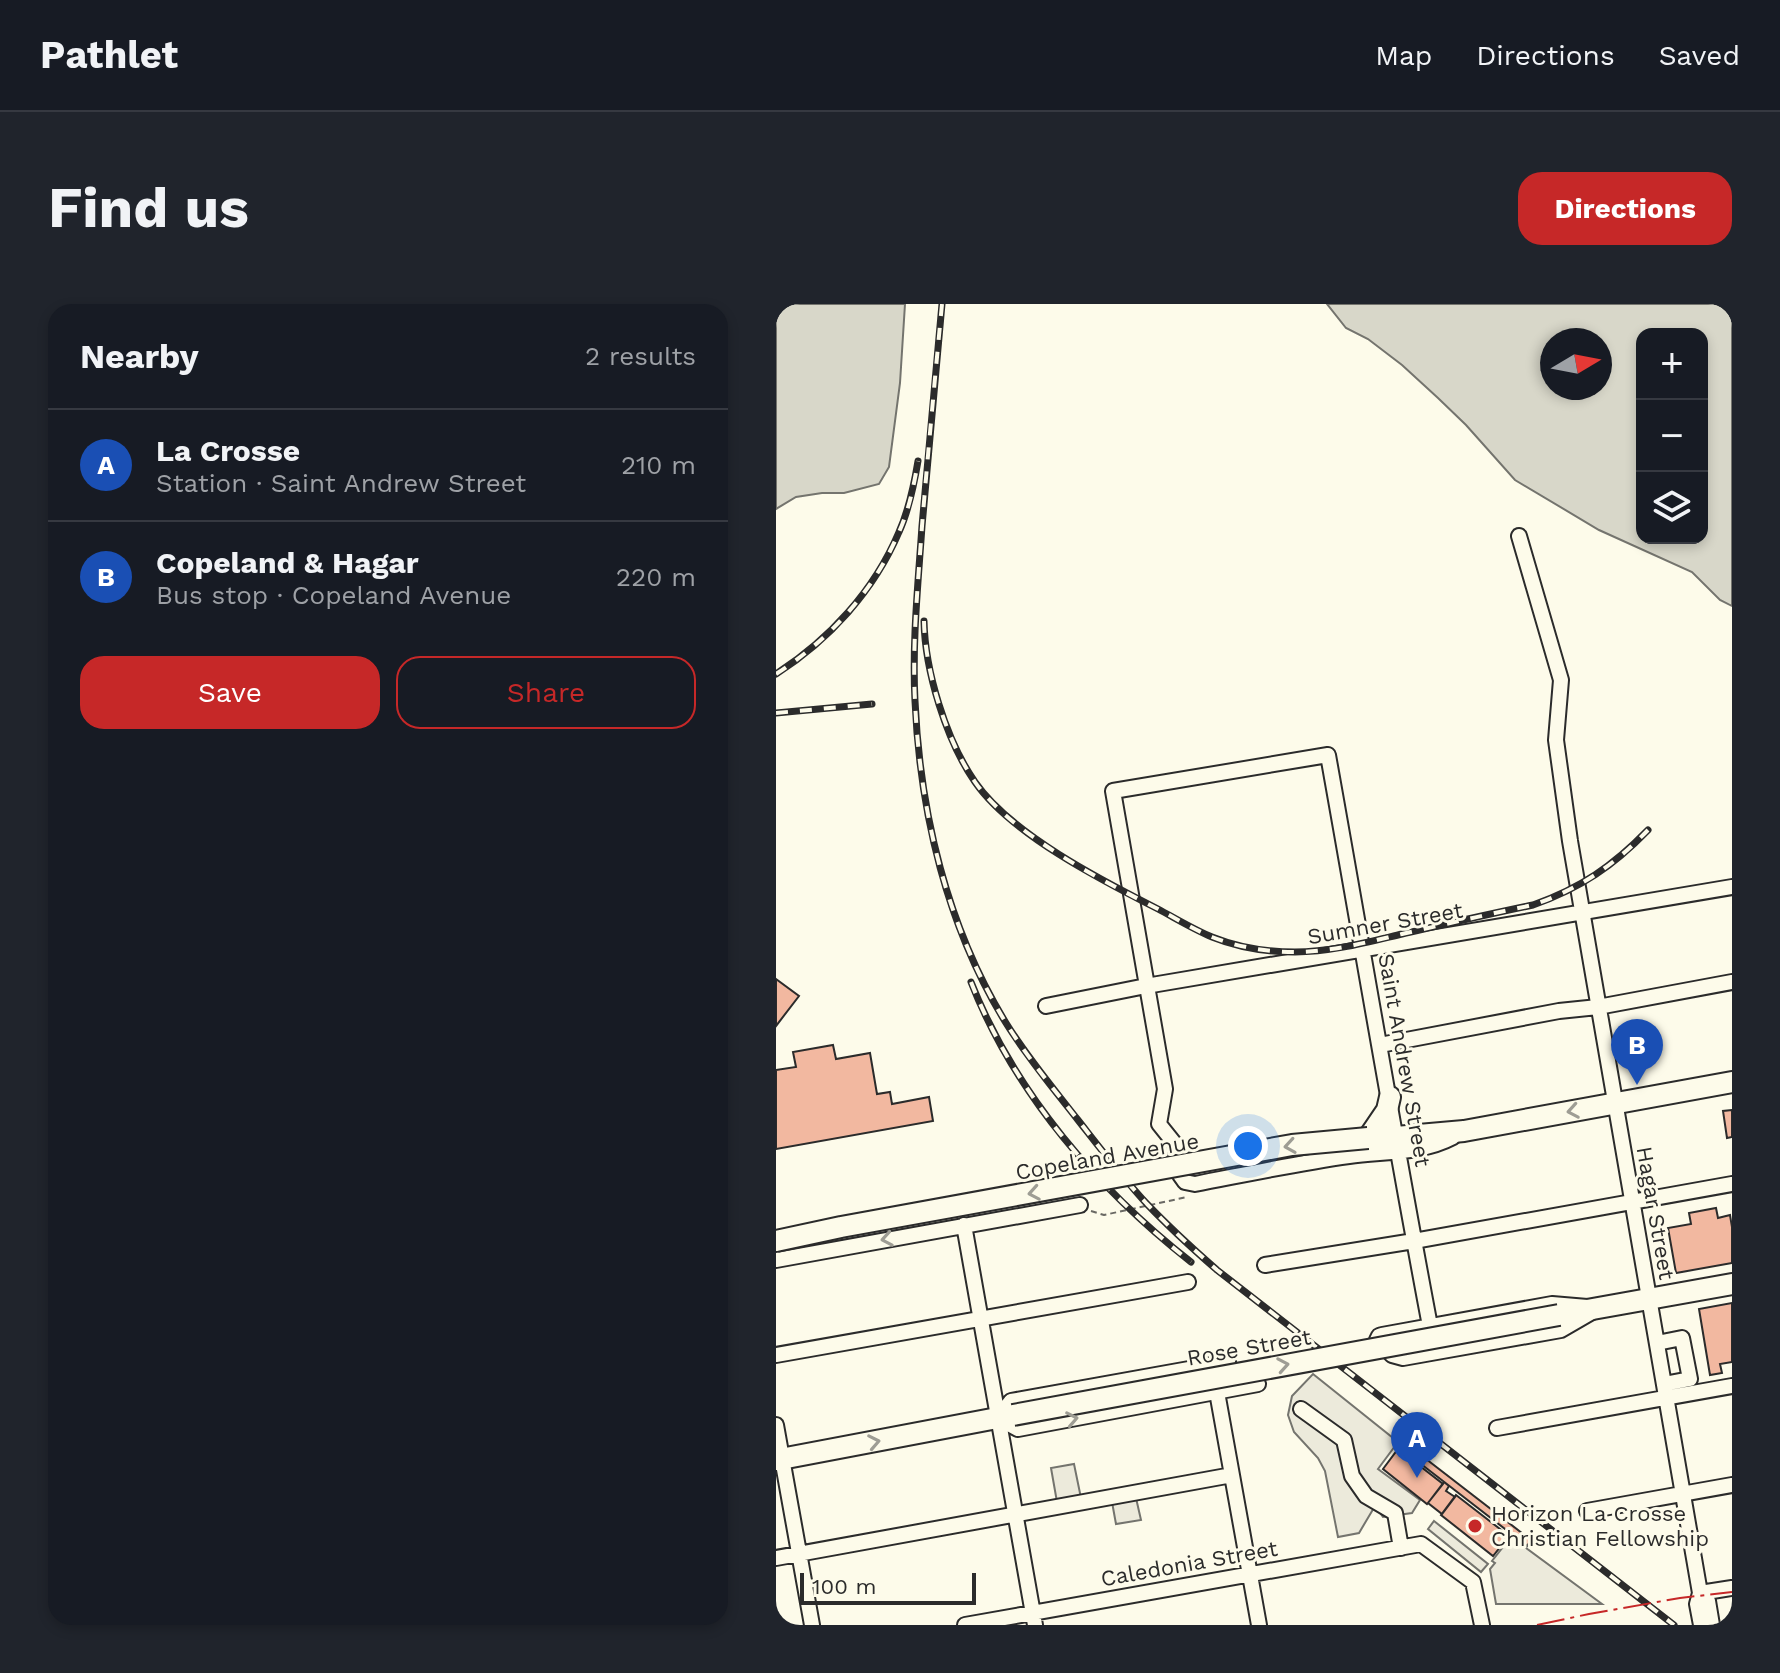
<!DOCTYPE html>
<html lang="en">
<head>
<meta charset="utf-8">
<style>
	body { margin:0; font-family:"Work Sans",sans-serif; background:#20242c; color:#f1f3f6 }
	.controls { position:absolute; right:24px; top:24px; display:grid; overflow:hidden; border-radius:16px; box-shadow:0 4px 12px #0003 }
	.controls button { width:72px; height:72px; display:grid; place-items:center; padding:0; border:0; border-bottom:2px solid #363941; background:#171b24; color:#f1f3f6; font:40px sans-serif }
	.compass { position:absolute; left:764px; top:24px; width:72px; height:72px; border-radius:50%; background:#171b24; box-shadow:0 4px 12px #0003; rotate:80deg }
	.scale { position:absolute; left:24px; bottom:20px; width:176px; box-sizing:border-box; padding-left:8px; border:4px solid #2b2b2b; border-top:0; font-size:22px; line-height:28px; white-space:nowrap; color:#2b2b2b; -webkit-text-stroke:6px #fdfbea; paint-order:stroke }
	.you { position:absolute; left:472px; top:842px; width:28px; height:28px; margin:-20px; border:6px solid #fff; border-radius:50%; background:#1a73e8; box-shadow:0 0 0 12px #1a73e833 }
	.badge { display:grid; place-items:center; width:52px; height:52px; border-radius:50%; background:#c62828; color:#fff; font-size:26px; font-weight:700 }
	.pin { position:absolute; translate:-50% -66px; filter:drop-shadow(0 2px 4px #0008) }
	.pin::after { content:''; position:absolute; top:42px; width:28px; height:24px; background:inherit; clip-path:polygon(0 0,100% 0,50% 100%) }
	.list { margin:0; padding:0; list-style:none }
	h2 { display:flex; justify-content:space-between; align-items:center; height:104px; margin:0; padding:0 32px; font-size:34px }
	h2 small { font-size:26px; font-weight:400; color:#9ea1a6 }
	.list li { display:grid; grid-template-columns:52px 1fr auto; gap:24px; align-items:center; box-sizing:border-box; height:112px; padding:0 32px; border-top:2px solid #363941 }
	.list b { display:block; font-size:30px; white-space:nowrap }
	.list p { margin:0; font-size:26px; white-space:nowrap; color:#9ea1a6 }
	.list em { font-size:26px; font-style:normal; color:#9ea1a6 }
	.actions { display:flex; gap:16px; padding:24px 32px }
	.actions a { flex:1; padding:18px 0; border:2px solid #c62828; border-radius:24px; text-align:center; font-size:28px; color:#c62828 }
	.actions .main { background:#c62828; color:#fff }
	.icon { flex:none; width:44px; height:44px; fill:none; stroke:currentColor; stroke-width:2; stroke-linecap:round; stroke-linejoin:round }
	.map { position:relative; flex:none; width:956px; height:1321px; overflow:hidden; border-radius:24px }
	header { display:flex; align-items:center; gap:48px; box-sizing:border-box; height:112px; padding:0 40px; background:#171b24; border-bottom:2px solid #363941 }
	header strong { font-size:38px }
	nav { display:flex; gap:44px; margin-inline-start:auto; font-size:28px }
	.intro { display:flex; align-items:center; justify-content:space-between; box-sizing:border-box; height:192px; padding:0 48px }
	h1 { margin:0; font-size:56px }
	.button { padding:20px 36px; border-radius:24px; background:#c62828; color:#fff; font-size:28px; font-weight:700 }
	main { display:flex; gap:48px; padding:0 48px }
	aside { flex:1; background:#171b24; border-radius:24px; box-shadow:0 4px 12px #0003 }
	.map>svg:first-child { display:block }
	.parking { fill:#eceadb; stroke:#74746e; stroke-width:2 }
	.water { fill:#d8d7c9; stroke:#74746e; stroke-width:2; fill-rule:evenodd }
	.building { fill:#f2b8a0; stroke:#2b2b2b; stroke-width:2 }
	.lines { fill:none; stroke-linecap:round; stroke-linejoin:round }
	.minor-casing { stroke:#2b2b2b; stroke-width:18 }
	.highway-casing { stroke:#2b2b2b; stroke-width:24 }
	.path { stroke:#6a6964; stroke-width:2; stroke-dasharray:6 4; stroke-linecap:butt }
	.minor { stroke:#fdfbea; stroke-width:14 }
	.highway { stroke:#fdfbea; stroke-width:20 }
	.rail-casing { stroke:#2b2b2b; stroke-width:7 }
	.rail { stroke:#fdfbea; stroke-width:4; stroke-dasharray:12; stroke-linecap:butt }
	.highway-bridge-casing { stroke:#2b2b2b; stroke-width:24; stroke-linecap:butt }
	.highway-bridge { stroke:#fdfbea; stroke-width:20 }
	.power { stroke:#c62828; stroke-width:2; stroke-dasharray:28 6 4 6; stroke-linecap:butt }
	.oneway { stroke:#9e9d94 }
	.poi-dot { fill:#c62828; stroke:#fdfbea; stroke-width:3 }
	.labels { text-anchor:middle; stroke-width:6; stroke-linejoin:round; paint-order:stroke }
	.street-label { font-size:22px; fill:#2b2b2b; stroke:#fdfbea }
	.poi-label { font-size:22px; fill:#2b2b2b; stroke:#fdfbea; text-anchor:start }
</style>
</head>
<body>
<header>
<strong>Pathlet</strong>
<nav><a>Map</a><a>Directions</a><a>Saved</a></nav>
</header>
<div class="intro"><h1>Find us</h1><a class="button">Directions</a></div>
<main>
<aside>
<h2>Nearby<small>2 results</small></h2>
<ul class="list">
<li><span class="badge" style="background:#1a4fb4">A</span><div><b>La Crosse</b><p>Station · Saint Andrew Street</p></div><em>210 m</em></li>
<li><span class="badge" style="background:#1a4fb4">B</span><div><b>Copeland &amp; Hagar</b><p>Bus stop · Copeland Avenue</p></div><em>220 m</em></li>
</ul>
<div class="actions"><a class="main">Save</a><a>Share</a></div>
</aside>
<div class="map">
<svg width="956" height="1321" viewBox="0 0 956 1321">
	<rect width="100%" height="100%" fill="#fdfbea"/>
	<path class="parking" d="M537,1070L622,1138L602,1165L644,1196L636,1209L607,1213L599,1202L583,1229L562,1233L549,1167L542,1154L518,1128L512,1111L516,1092Z
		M298,1160L305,1194L281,1198L275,1164Z
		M360,1194L365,1216L340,1220L336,1198Z
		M658,1217L712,1260L705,1268L652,1225Z
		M735,1233L826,1300H720L714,1265L719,1259L716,1257Z"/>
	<path class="water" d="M0,0H129L124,79L113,163L103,180L68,189H46L20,193L0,205Z
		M551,0H956V302L944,296L916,268L823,226L739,176L690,121L662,94L626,61L592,35L570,24ZM926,30V234H866V30ZM824,36V84H776V36Z"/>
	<path class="building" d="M0,675L23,692L0,722Z
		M57,741L60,755L94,749L101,790L114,788L116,800L153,793L157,817L0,845V766L20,763L17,748Z
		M956,806V833L951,834L947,807Z
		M940,904L942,914L954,911L956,923V959L900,969L892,924L915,920L913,909Z
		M956,999V1058L944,1060L946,1069L934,1071L923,1005Z
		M628,1138L755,1236L751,1242L623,1143Z
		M622,1145L667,1180L651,1200L607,1165Z
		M668,1178L673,1182L670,1187L679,1193L666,1210L652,1199Z
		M680,1191L733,1232L717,1252L665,1211Z"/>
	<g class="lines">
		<g class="minor-casing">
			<path id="minor" d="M743,232L785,376L780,436L794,537L924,1289L921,1300L925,1321
				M270,702L370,682L956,583
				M604,741L783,707L822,703L956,678
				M188,921L259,1321
				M0,956L304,901
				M489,961L638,937L956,880
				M776,1000L823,1004L785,1026L627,1054L616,1051L601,1036L603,1032L606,1031Z
				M654,1022C618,832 586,641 552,451L337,487L389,785L383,820L399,840L404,871L409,878L419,880C471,870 522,859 573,852C608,847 645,850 677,833
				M881,1039L906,1034L914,1075L888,1080
				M0,1051L412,978
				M452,1058L235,1097L222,1114L242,1125L482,1080
				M441,1088L483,1321
				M525,1105L568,1136L576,1172L590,1192L619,1209L625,1244
				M0,1121L36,1321
				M721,1124L956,1082
				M811,1207L956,1181
				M0,1254L456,1171
				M924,1289L932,1297L936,1321
				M924,1289L956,1284
				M189,1321L645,1240L697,1278L706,1321"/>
		</g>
		<g class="highway-casing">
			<path id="highway" d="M592,834L620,833L688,827L956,778
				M592,834L611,806L614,793
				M783,1011L956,980
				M0,1156L237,1111"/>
		</g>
		<path class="path" d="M315,907L328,911L411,893"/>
		<use href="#minor" class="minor"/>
		<use href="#highway" class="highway"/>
		<g class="rail-casing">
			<path id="rail" d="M166,0C159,74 152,148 146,222C142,281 136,339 139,397C144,509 171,623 230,719C251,753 277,784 302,816C324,844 346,873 371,900C393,923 417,945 441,966L898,1321
				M148,317C149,367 170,436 199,478C235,530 325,576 382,605C399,614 417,625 436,633C461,643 491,648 519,648C555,648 592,638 626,630C670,620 713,610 757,601C805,584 837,562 872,526
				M0,370C53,336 98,287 123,228C133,206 138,181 142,157
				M0,409L96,400
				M195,678C239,790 322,885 415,958"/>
		</g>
		<use href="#rail" class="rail"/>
		<g class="highway-bridge-casing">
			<path id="highway-bridge" d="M0,937L65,923L516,841L592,834
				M237,1111L783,1011"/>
		</g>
		<use href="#highway-bridge" class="highway-bridge"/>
		<path class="power" d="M761,1321L813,1310L904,1294L956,1288"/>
	</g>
	<defs><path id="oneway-chevron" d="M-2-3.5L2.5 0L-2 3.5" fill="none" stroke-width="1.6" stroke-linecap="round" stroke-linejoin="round" transform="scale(2)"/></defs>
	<g class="oneway">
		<use href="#oneway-chevron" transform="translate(797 807) rotate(170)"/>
		<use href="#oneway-chevron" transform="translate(514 842) rotate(171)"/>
		<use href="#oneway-chevron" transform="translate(258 889) rotate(170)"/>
		<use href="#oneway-chevron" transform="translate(111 935) rotate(170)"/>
		<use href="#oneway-chevron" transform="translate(507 1061) rotate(-10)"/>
		<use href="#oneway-chevron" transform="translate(296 1115) rotate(-11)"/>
		<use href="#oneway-chevron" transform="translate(98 1138) rotate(-11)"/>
	</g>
	<circle class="poi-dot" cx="699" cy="1222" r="8"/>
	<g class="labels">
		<g class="street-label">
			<text transform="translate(609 619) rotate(-10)" y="8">Sumner Street</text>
			<text transform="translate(629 756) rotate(80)" y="8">Saint Andrew Street</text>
			<text transform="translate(331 852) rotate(-10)" y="8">Copeland Avenue</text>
			<text transform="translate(880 909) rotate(80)" y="8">Hagar Street</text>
			<text transform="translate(473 1043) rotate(-10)" y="8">Rose Street</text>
			<text transform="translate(413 1259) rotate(-10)" y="8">Caledonia Street</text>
		</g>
		<g class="poi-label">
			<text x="715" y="1217">Horizon La Crosse<tspan x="715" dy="25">Christian Fellowship</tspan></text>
		</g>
	</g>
</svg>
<div class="controls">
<button>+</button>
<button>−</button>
<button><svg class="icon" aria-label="layers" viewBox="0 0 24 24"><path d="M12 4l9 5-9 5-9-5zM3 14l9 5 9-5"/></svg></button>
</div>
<svg class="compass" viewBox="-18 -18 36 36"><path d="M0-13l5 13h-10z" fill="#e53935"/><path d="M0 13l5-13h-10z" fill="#9ea1a6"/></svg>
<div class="scale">100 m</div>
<div class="you"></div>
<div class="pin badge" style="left:641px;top:1174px;background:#1a4fb4">A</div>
<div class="pin badge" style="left:861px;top:781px;background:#1a4fb4">B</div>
</div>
</main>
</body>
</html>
